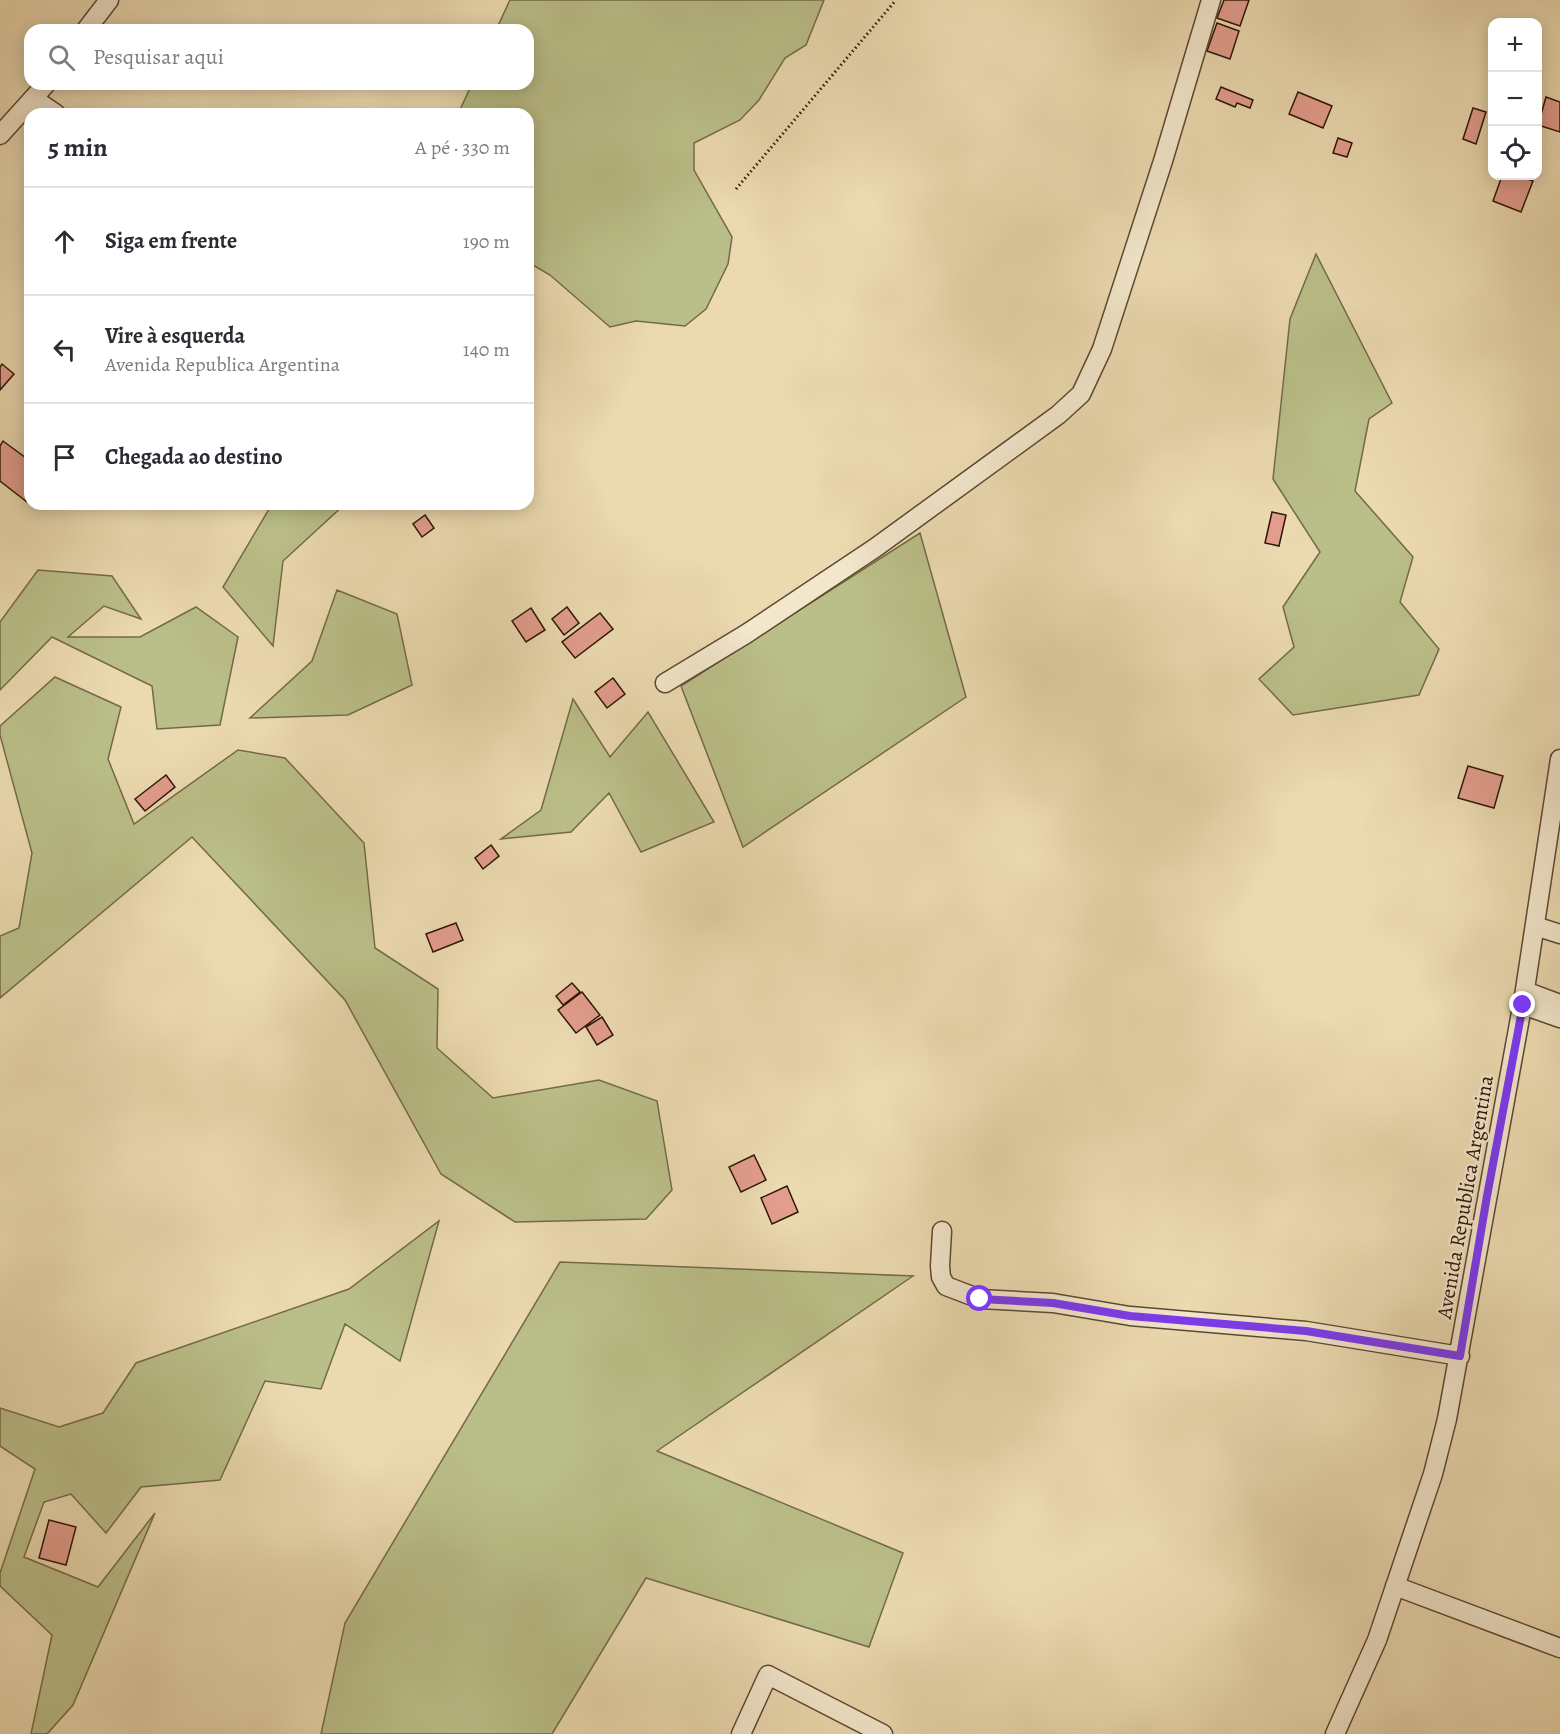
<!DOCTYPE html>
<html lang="pt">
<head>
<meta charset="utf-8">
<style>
	body { margin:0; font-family:Alegreya,serif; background:#f2f2f3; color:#2b2b33 }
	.controls { position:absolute; right:18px; top:18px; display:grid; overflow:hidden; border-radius:12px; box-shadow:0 3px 15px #0003 }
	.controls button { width:54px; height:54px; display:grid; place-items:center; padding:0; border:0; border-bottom:2px solid #e1e1e2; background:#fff; color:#2b2b33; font:30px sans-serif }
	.stop { position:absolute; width:18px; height:18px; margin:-14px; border:4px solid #7c3aed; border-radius:50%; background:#fff }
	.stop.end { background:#7c3aed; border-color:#fff; box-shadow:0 2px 6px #0008 }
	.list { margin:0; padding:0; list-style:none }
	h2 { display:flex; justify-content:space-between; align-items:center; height:78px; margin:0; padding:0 24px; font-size:26px }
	h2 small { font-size:20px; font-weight:400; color:#7c7c81 }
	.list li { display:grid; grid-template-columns:39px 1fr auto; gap:18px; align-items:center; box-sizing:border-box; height:108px; padding:0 24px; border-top:2px solid #e1e1e2 }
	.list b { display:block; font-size:22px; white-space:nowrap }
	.list p { margin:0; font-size:20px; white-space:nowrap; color:#7c7c81 }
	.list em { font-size:20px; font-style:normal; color:#7c7c81 }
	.icon { flex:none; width:33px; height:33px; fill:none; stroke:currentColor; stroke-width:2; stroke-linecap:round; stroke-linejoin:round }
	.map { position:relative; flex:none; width:1560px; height:1734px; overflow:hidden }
	.search { position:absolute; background:#fff; box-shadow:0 3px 15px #0003; left:24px; top:24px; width:510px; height:66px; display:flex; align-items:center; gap:15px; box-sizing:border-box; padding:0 21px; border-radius:18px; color:#7c7c81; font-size:22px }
	.panel { position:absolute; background:#fff; box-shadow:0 3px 15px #0003; left:24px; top:108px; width:510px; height:402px; border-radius:18px }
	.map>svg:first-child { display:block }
	.green { fill:#babe88; stroke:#746a48; stroke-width:1.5 }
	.building { fill:#e29d8c; stroke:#2f1609; stroke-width:1.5 }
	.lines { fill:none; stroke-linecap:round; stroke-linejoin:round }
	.minor-casing { stroke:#5e4732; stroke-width:21 }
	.path { stroke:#2f1609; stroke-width:3; stroke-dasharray:1.5 3; stroke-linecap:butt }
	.minor { stroke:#f2e6cb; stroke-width:18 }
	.route { stroke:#7c3aed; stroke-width:8 }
	.labels { text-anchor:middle; stroke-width:4.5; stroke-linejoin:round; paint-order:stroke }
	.street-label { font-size:21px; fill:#2f1609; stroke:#f2e6cb }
</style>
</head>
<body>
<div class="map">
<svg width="1560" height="1734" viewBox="0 0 1560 1734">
	<rect width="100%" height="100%" fill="#ebd9af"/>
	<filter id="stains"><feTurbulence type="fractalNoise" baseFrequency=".00333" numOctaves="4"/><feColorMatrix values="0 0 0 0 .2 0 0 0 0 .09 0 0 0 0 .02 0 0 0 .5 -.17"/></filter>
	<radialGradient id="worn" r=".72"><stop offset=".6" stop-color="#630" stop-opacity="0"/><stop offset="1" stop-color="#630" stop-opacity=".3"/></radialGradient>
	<path class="green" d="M510,0H824L806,45L785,58L759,100L740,120L694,143V170L732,237L728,264L706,309L685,326L636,321L610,327L550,275L528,262V114H458L472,84H528V30H496Z
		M1316,254L1392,403L1369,419L1355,491L1413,557L1400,602L1439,649L1419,695L1293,715L1259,679L1294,647L1283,607L1320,552L1273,479L1290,319Z
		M272,504H345L283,561L273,646L223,587Z
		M920,533L966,697L743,847L681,686Z
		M38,570L112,576L141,619L104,606L68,637H140L196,607L238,637L220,725L157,729L152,686L52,637L0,690V622Z
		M337,590L397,614L412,685L348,715L250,718L312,661Z
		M55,677L121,707L108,759L134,824L238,750L285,758L364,843L375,948L438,989L437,1048L493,1098L599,1080L657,1101L672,1190L646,1219L515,1222L441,1174L345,1000L192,837L0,998V936L19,928L32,853L0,735V726Z
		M573,699L610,757L648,712L714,822L641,852L609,793L571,832L501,839L541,810Z
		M439,1221L400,1361L345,1324L321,1389L265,1381L220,1480L141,1487L106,1533L71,1494L44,1502L24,1557L98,1587L155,1513L73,1705L47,1734H31L52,1635L0,1586V1573L35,1469L0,1446V1408L59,1427L103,1413L136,1363L349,1289Z
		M560,1262L913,1276L657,1451L903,1553L869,1647L646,1578L552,1734H321L345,1623Z"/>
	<path class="building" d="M1224,0H1249L1240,26L1217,18Z
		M1217,23L1239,31L1230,59L1207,51Z
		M1221,87L1253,100L1250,108L1237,103L1235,107L1216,99Z
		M1298,92L1332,106L1323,128L1289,114Z
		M1546,97L1560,102V132L1538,125Z
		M1473,108L1486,112L1476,144L1463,139Z
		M1338,138L1352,143L1347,157L1333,153Z
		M1502,176H1519L1533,181L1521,212L1493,201Z
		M2,364L14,374L0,390V367Z
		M3,441L30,461V498L27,502L0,481V446Z
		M1272,512L1286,515L1279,546L1265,543Z
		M425,515L434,528L422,537L413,524Z
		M567,607L579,623L564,635L552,619Z
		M531,608L545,630L526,642L512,621Z
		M600,613L613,629L575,658L562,642Z
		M613,678L625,694L607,708L595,692Z
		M1468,766L1503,776L1494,808L1458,798Z
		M166,775L175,787L145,811L135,799Z
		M491,845L499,856L483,869L475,858Z
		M456,923L463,940L433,952L426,934Z
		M572,983L580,992L563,1005L556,996Z
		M582,992L600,1015L576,1033L558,1010Z
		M602,1017L613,1035L597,1045L586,1027Z
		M754,1155L766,1180L741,1192L729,1167Z
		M787,1186L798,1212L772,1224L761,1198Z
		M49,1520L76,1527L66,1565L39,1558Z"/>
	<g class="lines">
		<g class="minor-casing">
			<path id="minor" d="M86,30L109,0
				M34,99L56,114
				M0,135L46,84
				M665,683L746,634L875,548L1058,415L1081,394L1102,349L1163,161L1211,0
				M1535,926L1560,934
				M1525,991L1560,1004
				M1523,1005L1560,1018
				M942,1231L940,1266L941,1277L946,1286L980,1299L1053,1303L1130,1316L1306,1331L1460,1356
				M1395,1586L1560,1648
				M741,1734L768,1675L883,1734
				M1335,1734L1377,1640L1433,1474L1447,1419L1524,996L1560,759"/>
		</g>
		<path class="path" d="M736,189L896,0"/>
		<use href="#minor" class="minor"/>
	</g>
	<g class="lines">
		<path class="route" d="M980,1299L1053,1303L1130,1316L1306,1331L1460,1356L1487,1196L1523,1005"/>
	</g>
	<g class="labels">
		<g class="street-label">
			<text transform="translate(1465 1197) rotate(-80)" y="7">Avenida Republica Argentina</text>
		</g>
	</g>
	<rect width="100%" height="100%" filter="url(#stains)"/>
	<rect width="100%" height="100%" fill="url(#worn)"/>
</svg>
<div class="controls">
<button>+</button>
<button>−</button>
<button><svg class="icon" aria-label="locate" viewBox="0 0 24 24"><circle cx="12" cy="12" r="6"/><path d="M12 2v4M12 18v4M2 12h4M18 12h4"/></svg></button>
</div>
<div class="stop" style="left:980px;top:1299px"></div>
<div class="stop end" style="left:1523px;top:1005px"></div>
<div class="search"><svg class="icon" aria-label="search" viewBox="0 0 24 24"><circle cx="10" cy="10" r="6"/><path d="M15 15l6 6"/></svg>Pesquisar aqui</div>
<section class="panel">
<h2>5 min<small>A pé · 330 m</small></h2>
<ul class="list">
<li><svg class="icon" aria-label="ahead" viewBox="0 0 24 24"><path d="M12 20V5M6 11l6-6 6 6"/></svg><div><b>Siga em frente</b></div><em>190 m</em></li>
<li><svg class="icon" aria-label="left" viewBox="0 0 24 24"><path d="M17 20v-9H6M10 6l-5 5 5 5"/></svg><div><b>Vire à esquerda</b><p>Avenida Republica Argentina</p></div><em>140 m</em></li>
<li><svg class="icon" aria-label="arrive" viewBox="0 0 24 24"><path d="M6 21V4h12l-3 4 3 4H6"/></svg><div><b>Chegada ao destino</b></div></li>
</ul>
</section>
</div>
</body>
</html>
